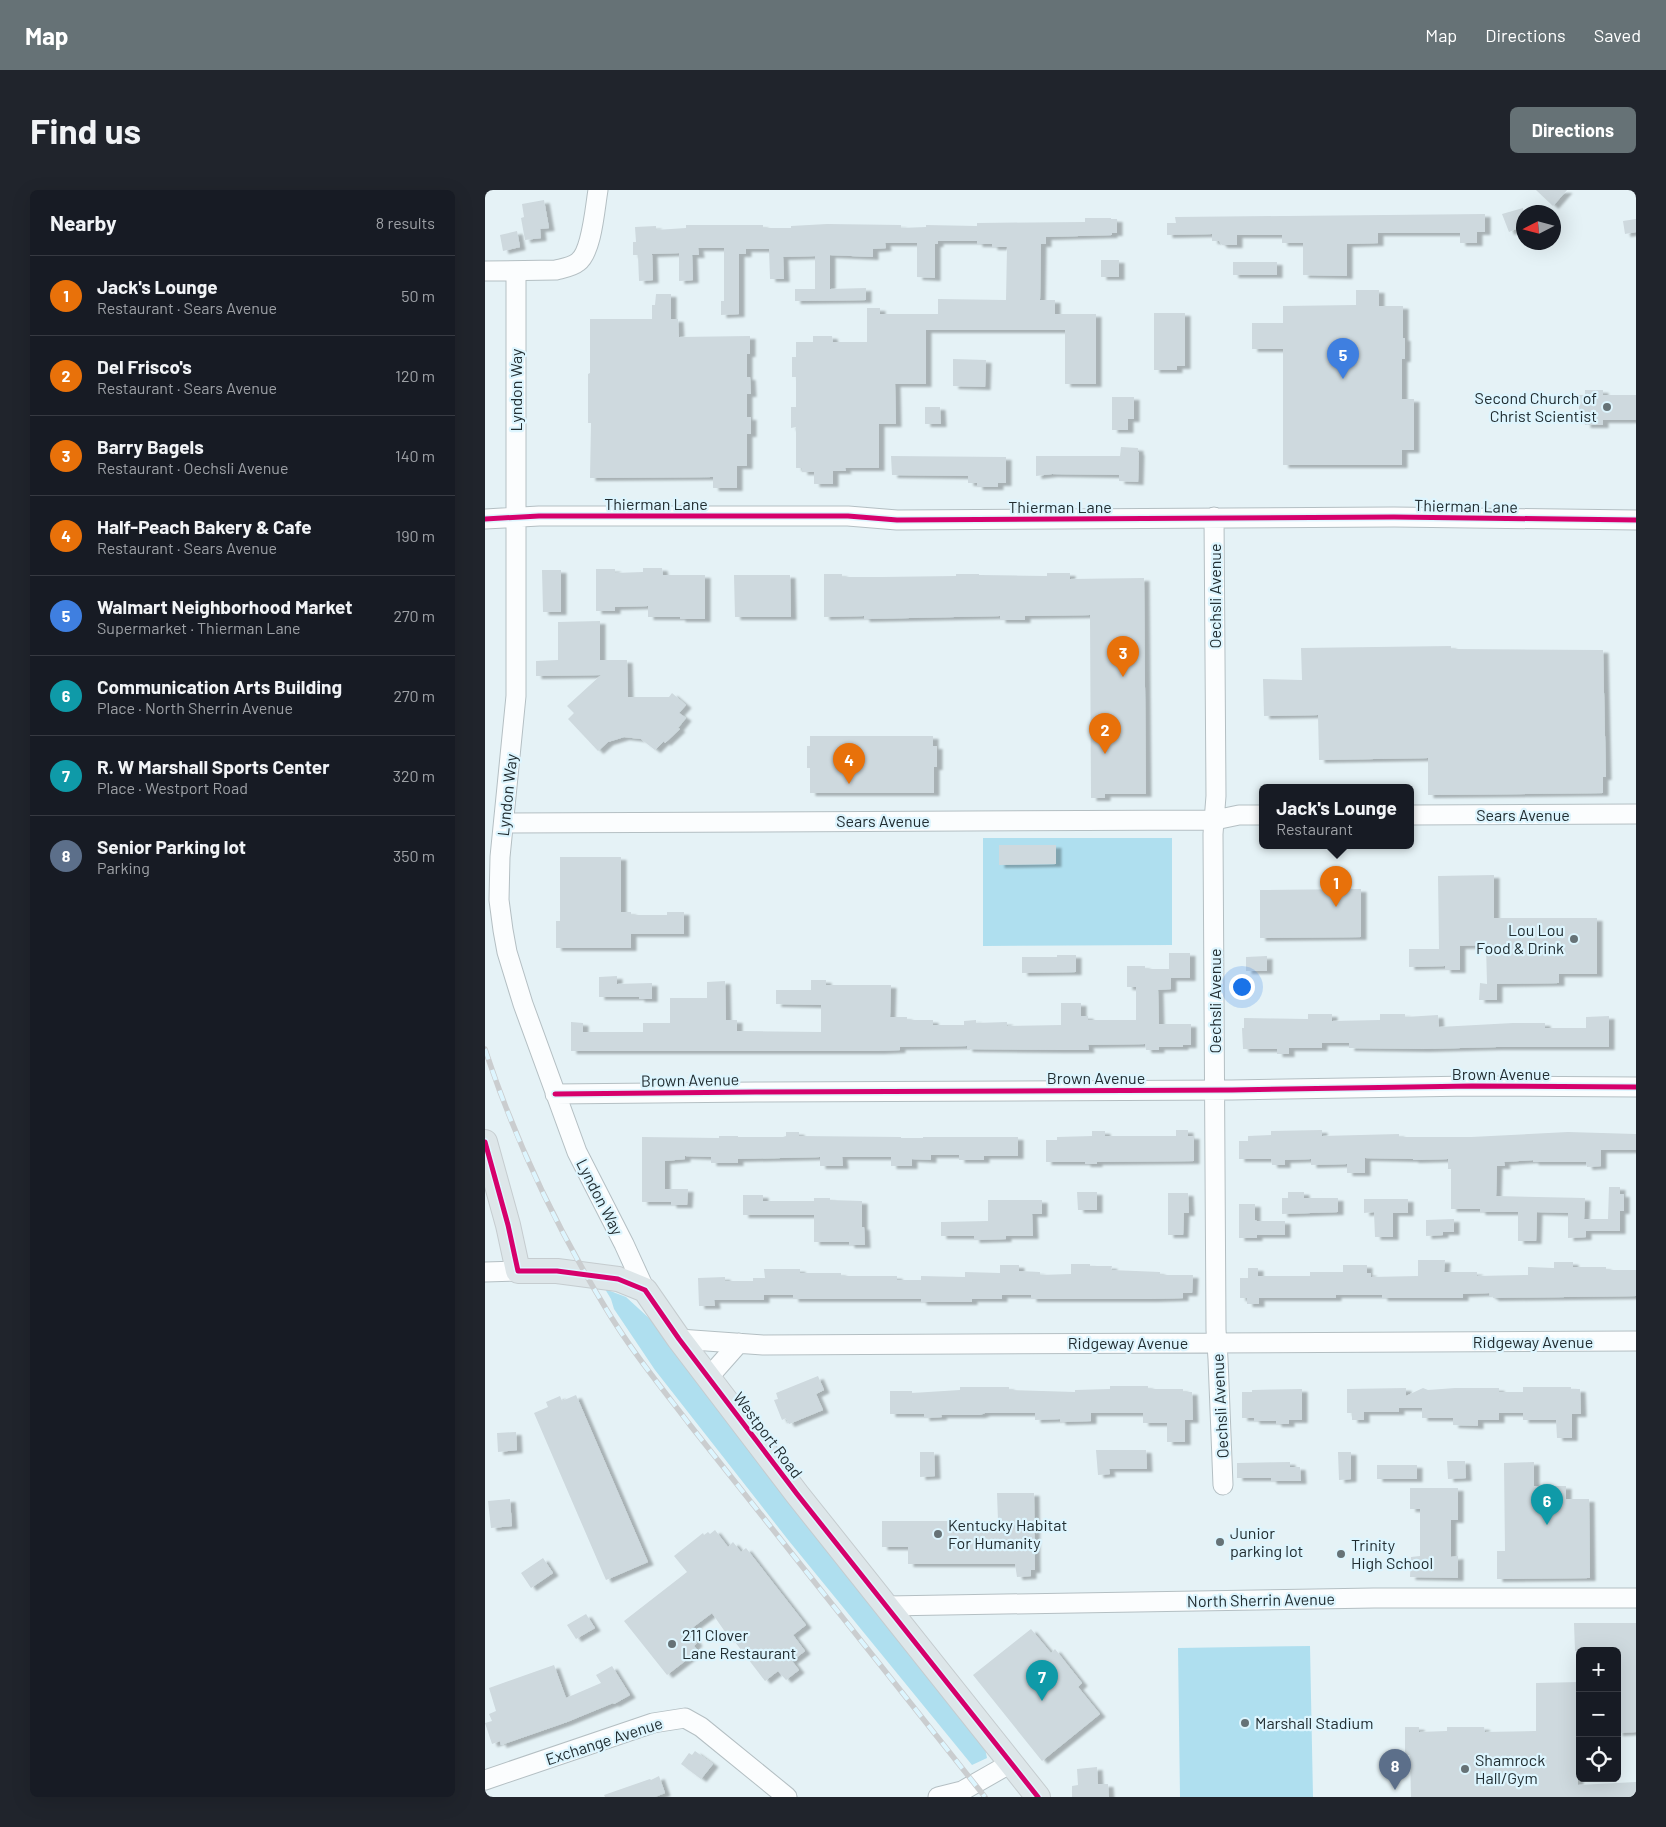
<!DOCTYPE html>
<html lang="en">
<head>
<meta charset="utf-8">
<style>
	body { margin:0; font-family:Barlow,sans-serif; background:#20242c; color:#f1f3f6 }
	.controls { position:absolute; right:15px; bottom:15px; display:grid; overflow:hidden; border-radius:8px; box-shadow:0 5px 20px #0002 }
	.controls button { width:45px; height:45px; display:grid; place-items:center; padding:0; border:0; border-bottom:1px solid #363941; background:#171b24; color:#f1f3f6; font:25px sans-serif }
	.compass { position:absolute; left:1031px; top:15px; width:45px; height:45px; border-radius:50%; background:#171b24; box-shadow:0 5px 20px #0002; rotate:264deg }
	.you { position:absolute; left:756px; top:796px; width:18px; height:18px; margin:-12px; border:4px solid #fff; border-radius:50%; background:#1a73e8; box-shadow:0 0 0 8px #1a73e833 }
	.badge { display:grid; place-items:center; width:32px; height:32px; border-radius:50%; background:#667276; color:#fff; font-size:16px; font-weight:700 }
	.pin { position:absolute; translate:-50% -41px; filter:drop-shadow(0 1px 2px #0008) }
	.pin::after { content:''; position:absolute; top:26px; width:18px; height:15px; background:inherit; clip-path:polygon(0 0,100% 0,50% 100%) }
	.popup { position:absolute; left:774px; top:594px; width:155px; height:65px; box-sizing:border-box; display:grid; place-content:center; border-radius:8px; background:#171b24; filter:drop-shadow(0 1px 4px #0005); font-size:16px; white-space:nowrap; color:#9ea1a6 }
	.popup b { font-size:19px; color:#f1f3f6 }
	.popup::after { content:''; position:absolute; left:50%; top:100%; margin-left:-10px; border:10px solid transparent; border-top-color:#171b24 }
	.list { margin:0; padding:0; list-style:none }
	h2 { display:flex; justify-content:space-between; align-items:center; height:65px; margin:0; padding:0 20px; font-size:21px }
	h2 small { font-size:16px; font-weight:400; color:#9ea1a6 }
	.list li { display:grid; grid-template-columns:32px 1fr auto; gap:15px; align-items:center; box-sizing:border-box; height:80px; padding:0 20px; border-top:1px solid #363941 }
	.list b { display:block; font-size:19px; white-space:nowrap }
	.list p { margin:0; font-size:16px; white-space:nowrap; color:#9ea1a6 }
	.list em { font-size:16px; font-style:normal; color:#9ea1a6 }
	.icon { flex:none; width:28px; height:28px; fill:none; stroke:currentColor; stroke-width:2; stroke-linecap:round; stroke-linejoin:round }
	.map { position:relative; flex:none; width:1151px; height:1607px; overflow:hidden; border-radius:8px }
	header { display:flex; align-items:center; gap:30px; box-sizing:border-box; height:70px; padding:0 25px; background:#667276; color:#fff }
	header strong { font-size:24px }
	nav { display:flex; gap:28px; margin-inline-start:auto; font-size:18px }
	.intro { display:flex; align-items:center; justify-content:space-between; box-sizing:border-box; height:120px; padding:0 30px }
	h1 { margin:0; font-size:35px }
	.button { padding:12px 22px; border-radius:8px; background:#667276; color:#fff; font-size:18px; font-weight:700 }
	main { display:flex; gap:30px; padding:0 30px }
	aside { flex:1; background:#171b24; border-radius:8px; box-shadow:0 5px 20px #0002 }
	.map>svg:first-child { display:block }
	.green { fill:#afdfef }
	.building { fill:#ced9de; filter:url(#shadow) }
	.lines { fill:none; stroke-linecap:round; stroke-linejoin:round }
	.minor-casing { stroke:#b4bfc3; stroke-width:21 }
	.major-casing { stroke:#c5cccf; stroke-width:26 }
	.minor { stroke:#fbfdfe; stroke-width:19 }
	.major { stroke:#dde6e9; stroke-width:24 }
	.rail-casing { stroke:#cacdcf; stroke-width:5.5 }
	.rail { stroke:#ddf5fe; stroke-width:4; stroke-dasharray:11; stroke-linecap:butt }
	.cycleway-casing { stroke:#ddf5fe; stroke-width:8 }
	.cycleway { stroke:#d6006c; stroke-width:5 }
	.poi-dot { fill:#667276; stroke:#ddf5fe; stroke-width:2 }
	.labels { text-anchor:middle; stroke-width:4.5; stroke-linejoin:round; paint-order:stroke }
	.street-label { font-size:16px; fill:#212d31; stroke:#ddf5fe }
	.poi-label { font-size:16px; fill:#212d31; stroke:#ddf5fe; text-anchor:start }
</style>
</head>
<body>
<header>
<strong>Map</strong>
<nav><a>Map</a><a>Directions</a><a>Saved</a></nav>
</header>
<div class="intro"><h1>Find us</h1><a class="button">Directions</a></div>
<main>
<aside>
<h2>Nearby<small>8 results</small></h2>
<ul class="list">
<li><span class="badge" style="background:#e8710a">1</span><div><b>Jack's Lounge</b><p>Restaurant · Sears Avenue</p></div><em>50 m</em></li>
<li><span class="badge" style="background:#e8710a">2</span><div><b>Del Frisco's</b><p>Restaurant · Sears Avenue</p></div><em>120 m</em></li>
<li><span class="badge" style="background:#e8710a">3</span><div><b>Barry Bagels</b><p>Restaurant · Oechsli Avenue</p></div><em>140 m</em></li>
<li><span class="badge" style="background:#e8710a">4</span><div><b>Half-Peach Bakery &amp; Cafe</b><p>Restaurant · Sears Avenue</p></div><em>190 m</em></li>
<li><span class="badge" style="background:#3f7fe0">5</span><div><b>Walmart Neighborhood Market</b><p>Supermarket · Thierman Lane</p></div><em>270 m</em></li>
<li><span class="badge" style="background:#0f9aa8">6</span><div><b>Communication Arts Building</b><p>Place · North Sherrin Avenue</p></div><em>270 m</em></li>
<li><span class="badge" style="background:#0f9aa8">7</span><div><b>R. W Marshall Sports Center</b><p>Place · Westport Road</p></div><em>320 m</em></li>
<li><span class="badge" style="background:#5c6f8a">8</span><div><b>Senior Parking lot</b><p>Parking</p></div><em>350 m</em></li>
</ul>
</aside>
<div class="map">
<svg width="1151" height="1607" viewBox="0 0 1151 1607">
	<defs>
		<filter id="shadow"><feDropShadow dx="5.5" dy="3" stdDeviation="1" flood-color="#0004"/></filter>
	</defs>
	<rect width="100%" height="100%" fill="#e5f2f6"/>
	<path class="green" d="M498,648H687V755L498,756Z
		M120,1099L141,1107L165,1129L238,1226L500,1558L502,1568L487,1575L304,1351L170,1180L129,1119L126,1109Z
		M825,1456L828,1607H695L693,1458Z"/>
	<path class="building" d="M1051,0H1082L1068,16Z
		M59,10L64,38L55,39L56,48L40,50L36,28L39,27L37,14Z
		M1038,18V36L1024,42L1017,24Z
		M1000,24V42H992V53H975V43H893V53L862,54V86L818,85V53H797V45H752V55H737L734,51H727V44L682,45V33H691L690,27Z
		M600,28H626V29H632V43H627V45L561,47V54H556L555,110H570V124H611V194H580V140H441V194H410L411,234H394V278H360L361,281H348V294H329V282H317V278H311V237L306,238V217H311V187H307V167H311V152H328V146H347L348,152H382V118H395V124H453V109L521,110L522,57H507V54H492V51H453V54H450V88L432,87V53H400L401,58L388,59V67L345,65V99L381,98V110L310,111V99H330V66L298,67L299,89H285L284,59H261V64H254V124L236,125V111H239V58H213L214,65H207L208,90L194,91V63L167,64L168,90L154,91L153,65H148V52H151L150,37L171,36V40L201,38V35H278V38H306V36L342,34L416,35V38L441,37V35L492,36V33L600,32Z
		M1151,29V42L1140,44L1138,31Z
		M32,41L35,57L18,61L15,45Z
		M616,70H634V87H616Z
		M748,72H792V85H748Z
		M871,100H894V116H918V148H920V169H917V209H929V260H917V275H798V159H767V133H798V116L871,115Z
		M171,104H186V129H193L194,147L265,146V164H262V187H265L266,204H262V227H266V244H262V276H252V298H228V287L105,288L106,233H103V184L105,183V129H167V115H170Z
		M669,123H700V176H692V180H669Z
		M468,169L501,170L500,197L468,196Z
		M1100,200H1118V205H1151V230H1118V235H1100V230H1094V205H1100Z
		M627,207H649V229H643V240H627Z
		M440,217H455L456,234H440Z
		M636,257L653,258V262H654L653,292L634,291V285L567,284L551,286V266H635Z
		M406,266L521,267V293H513V297H492V293H483V286L407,285Z
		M158,378H177L178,385H220V429H195V427H163V416L130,417V421H111V379H130V383L158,382Z
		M57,380H76V422H58Z
		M562,383H585V389L659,388L661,604H620V608H606L605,425L540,426V430H515V426L379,429V426L339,427V384H357V387H396L471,386V384H494V385L562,386Z
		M249,385H305L306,427H250Z
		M115,431V470H142L143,507H184L187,503L201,515L194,523L201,528L193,538L195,539L180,553L179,551L170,560L156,549L139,547L123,552L113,561L83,529L89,523L82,516L116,485L51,486V471L73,470V432Z
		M966,456V459L1118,460L1121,587H1118V603L943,605V568L834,570L833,525L779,526L778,489L817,490L816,458Z
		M325,546H448V556H452V577H449V603H325V578H322V556H325Z
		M514,655H571V674L514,675Z
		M75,667H136V722H146V725H182V722H199V744H146V758H71V731H75Z
		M1009,685V728H1112V784H1074V793L1012,794V810H994L995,793L1002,794L1001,755L975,756V780H960V776L924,777V759H954L953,686Z
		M876,699V747L775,748V700Z
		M684,763H705V788H686V799L673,800L674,834H706V855H698V857H674V860H661L660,854L603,855L604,860H576L482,859V856L415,857V860L394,861H86V832L98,833V842H158V833H185V808H222V792L240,791L241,830H252V841L336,842V815L291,814V800H326V790H341V795H406L405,827H422V830H448V835H479V831L491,830V833L522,832V836L576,835V813H596V826H603V830H651V797H642V776H660V779H684Z
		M572,765H591V782L537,783V767H572Z
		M782,766V781H761V767Z
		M132,786V794L167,793V809H154V807H114V787Z
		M823,824H847V831L895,830V824H920V827L953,825L954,837L1028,833H1060V838H1101V827L1124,826V857H1012L939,859L864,858V853H837V858H804V864H792V859H758L757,838H759V828L823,829Z
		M691,940H703V946H709V971L612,972V974H600V972H561V950H572V947L607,946V941H620V946H691Z
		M837,940V946L914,944V947H986L1083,942L1151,944V960H1116V976L1102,977L1101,972H1048V970L1019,972L1020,976H1012L1011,1006L1100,1008L1099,1029H1123L1124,997H1135V1004H1139V1021H1135V1041H1101V1047L1083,1048V1023L1052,1022L1051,1051H1033V1022H995V1019H966V979H963V969L928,970V969L880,968V983H862V974L826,975V969L800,970V975H787L786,969H754V951H763V946L786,945V941Z
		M301,942H314V946L416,947V948H438V947H533V966H499V970H474V965H446V970L427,969V976H406V967H357L358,976H335V967L253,969V973H226V967L200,966V969L180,971V999H203L202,1015H186V1012H157V947L234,948V946H253V947H298L301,946Z
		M592,1002H612V1020H593Z
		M803,1002H819V1008H853V1022L797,1024V1008H803Z
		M683,1003H703L704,1023H699L698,1045H683Z
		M258,1005H278V1011H329V1008H345V1010L377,1011V1037H379L380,1055H364V1052H329V1025H258Z
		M879,1009H923V1023H908V1047H890L889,1022L879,1023Z
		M503,1010H557V1024H547L548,1046H521V1049L489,1050V1046H456V1032L503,1031Z
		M754,1014H770V1030L772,1031H800V1045H772V1048H754Z
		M969,1029V1042H958V1045L941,1046V1030Z
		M933,1070H960L959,1082H992V1086L1043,1085V1077L1069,1078V1072H1088V1077H1121V1080H1151V1106L1008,1108L1007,1106H1005L1004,1103L978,1104V1108H897V1105H851V1108H774V1114H762V1108H755V1088H763V1078H773V1086H825V1082H858V1075H882V1083H886V1087L933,1086Z
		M586,1074H605V1076H627L626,1080L675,1082V1085H708L707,1103H698V1108L667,1109H546V1105H517V1109H487V1112H436V1109H308V1105H279V1110H229L230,1116H214L213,1088L240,1087V1091H268V1088H280L279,1079H315V1083H356V1086H412V1090H436V1086L480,1087V1082L515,1083V1075H534V1081L555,1082V1085L586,1084Z
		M333,1186L339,1200L331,1204L338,1220L304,1234L301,1228L297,1230L289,1210L293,1209L291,1203Z
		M625,1196H663V1199H698V1202H707L708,1230H700V1252H682V1233H658V1223H606V1231L575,1232V1229L550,1230V1223H500L495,1225H456L457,1227L439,1228V1224H405V1201H427V1203L475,1200V1197H524V1200L590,1202V1200L625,1199Z
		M1038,1197H1086V1199H1095L1096,1224H1087V1248H1072L1071,1230H1038V1223H1014V1230H993V1236L968,1235V1228H937V1218H914V1222H879V1230H867V1223H862V1199L921,1198V1206L938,1198L943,1200L970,1198H1014V1202H1038Z
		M817,1199V1230H804V1234H791V1231H769V1228H757V1202H767V1200Z
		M91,1205L163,1372L121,1390L49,1223L63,1217L61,1212L75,1206L77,1211Z
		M31,1242L32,1260L13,1262L12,1243Z
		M611,1260H661L662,1279H624L625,1284L613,1285Z
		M435,1262H449L450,1286L435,1287Z
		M853,1262H866V1289L854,1290Z
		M962,1271H980L981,1288L963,1289Z
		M805,1272V1277H815L816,1291H786V1288H752V1273Z
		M1049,1272V1296H1081V1309H1104L1105,1388L1012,1389V1361H1020L1019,1273Z
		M892,1275H932V1289H892Z
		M925,1298H973V1330H966V1367L973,1366V1388L925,1387L926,1367L935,1366V1319H925Z
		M512,1303H549L550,1380H546V1386L532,1387L530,1374H423V1357H397V1331H513Z
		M25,1309L27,1336L6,1338L3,1311Z
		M230,1340L243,1357L248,1352L256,1362L261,1358L321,1435L308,1445L320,1461L307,1471L314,1480L301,1490L293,1481L280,1491L247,1448L245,1449L227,1423L203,1441L212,1453L209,1456L213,1461L182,1485L139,1431L202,1382L189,1366L218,1343L219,1345L223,1342L225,1344Z
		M58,1368L68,1383L46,1398L36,1383Z
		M101,1424L110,1438L91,1449L82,1435Z
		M1089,1433H1151V1542L1132,1543V1461H1090Z
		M546,1439L566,1463L570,1459L597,1493L593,1497L615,1524L557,1571L488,1485Z
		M69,1475L81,1508L116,1493L111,1485L127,1476L145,1505L129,1514L128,1513L82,1532L16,1555L15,1551L7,1554L0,1533L7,1531L4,1524L11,1521L4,1498Z
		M1095,1492V1531H1092L1093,1595L1151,1592V1607H926L925,1565H920V1537H934V1542L962,1541V1537H999L1000,1542L1051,1541V1493Z
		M210,1561L228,1574L216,1589L196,1574L204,1563L207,1565Z
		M612,1577L613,1594H623L624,1607H587V1596L593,1595L592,1579Z
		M174,1586L180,1603L170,1607H120L119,1605L165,1589L166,1590Z"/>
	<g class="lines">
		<g class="minor-casing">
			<path id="minor" d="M0,81L71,80C79,78 87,77 93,72C107,62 110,17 113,0
				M31,81V506L15,667L14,710L18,740L22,762L38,814L92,962L139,1054L160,1100
				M729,327L731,606L728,644L731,1140L733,1169L738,1295
				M0,329L54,326H363L412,330L909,327L1151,330
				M925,625L1151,624
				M19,633L730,630L754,625H777
				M70,904L271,902L747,900L987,896L1151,897
				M0,1082L33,1081
				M194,1149L278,1155L1151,1151
				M223,1188L254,1153
				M402,1416L889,1408H1151
				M0,1590L168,1533L200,1528L216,1537L302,1607
				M453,1607L477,1601L526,1573"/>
		</g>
		<g class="major-casing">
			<path id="major" d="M0,952L23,1035L33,1081H72L133,1089L160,1100L194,1149L312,1304L553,1607"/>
		</g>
		<use href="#minor" class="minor"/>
		<use href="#major" class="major"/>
		<g class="rail-casing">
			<path id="rail" d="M0,859C30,950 70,1035 120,1117C145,1159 176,1197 205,1235L500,1607"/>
		</g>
		<use href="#rail" class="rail"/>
		<g class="cycleway-casing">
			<path id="cycleway" d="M0,329L54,326H363L412,330L909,327L1151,330
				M70,904L271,902L747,900L987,896L1151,897
				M0,952L23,1035L33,1081H72L133,1089L160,1100L194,1149L312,1304L553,1607"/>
		</g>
		<use href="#cycleway" class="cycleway"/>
	</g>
	<g class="poi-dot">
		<circle cx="1122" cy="217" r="5"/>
		<circle cx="1089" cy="749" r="5"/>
		<circle cx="453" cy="1344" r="5"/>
		<circle cx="735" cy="1352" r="5"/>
		<circle cx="856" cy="1364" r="5"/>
		<circle cx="187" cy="1454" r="5"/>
		<circle cx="760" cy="1533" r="5"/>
		<circle cx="980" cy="1579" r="5"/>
	</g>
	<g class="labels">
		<g class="street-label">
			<text transform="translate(31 200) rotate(-90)" y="6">Lyndon Way</text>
			<text x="171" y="320">Thierman Lane</text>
			<text transform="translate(981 316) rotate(1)" y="6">Thierman Lane</text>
			<text x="575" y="323">Thierman Lane</text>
			<text transform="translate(730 406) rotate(-90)" y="6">Oechsli Avenue</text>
			<text transform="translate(22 605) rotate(-84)" y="6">Lyndon Way</text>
			<text x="1038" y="631">Sears Avenue</text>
			<text x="398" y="637">Sears Avenue</text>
			<text transform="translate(730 811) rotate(-90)" y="6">Oechsli Avenue</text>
			<text x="1016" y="890">Brown Avenue</text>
			<text x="611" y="894">Brown Avenue</text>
			<text transform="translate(205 890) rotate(-1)" y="6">Brown Avenue</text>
			<text transform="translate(115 1007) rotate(63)" y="6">Lyndon Way</text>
			<text x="1048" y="1158">Ridgeway Avenue</text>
			<text x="643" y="1159">Ridgeway Avenue</text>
			<text transform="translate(735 1216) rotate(-93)" y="6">Oechsli Avenue</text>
			<text transform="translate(283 1245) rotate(53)" y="6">Westport Road</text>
			<text transform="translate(776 1410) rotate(-1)" y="6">North Sherrin Avenue</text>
			<text transform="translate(119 1551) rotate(-18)" y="6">Exchange Avenue</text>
		</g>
		<g class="poi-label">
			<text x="1112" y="214" text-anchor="end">Second Church of<tspan x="1112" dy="18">Christ Scientist</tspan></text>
			<text x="1079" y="746" text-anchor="end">Lou Lou<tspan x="1079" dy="18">Food &amp; Drink</tspan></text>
			<text x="463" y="1341">Kentucky Habitat<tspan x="463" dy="18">For Humanity</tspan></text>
			<text x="745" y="1349">Junior<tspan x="745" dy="18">parking lot</tspan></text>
			<text x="866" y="1361">Trinity<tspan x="866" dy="18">High School</tspan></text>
			<text x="197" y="1451">211 Clover<tspan x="197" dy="18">Lane Restaurant</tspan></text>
			<text x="770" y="1539">Marshall Stadium</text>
			<text x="990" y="1576">Shamrock<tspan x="990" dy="18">Hall/Gym</tspan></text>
		</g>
	</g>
</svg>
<div class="controls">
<button>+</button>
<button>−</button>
<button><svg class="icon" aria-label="locate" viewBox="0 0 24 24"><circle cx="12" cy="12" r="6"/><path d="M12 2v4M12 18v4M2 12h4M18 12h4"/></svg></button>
</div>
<svg class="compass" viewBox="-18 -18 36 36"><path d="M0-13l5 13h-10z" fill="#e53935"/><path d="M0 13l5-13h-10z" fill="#9ea1a6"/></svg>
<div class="you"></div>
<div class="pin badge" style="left:851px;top:717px;background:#e8710a">1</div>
<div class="popup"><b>Jack's Lounge</b>Restaurant</div>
<div class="pin badge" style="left:620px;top:564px;background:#e8710a">2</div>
<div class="pin badge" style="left:638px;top:487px;background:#e8710a">3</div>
<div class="pin badge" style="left:364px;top:594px;background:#e8710a">4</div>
<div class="pin badge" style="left:858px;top:189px;background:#3f7fe0">5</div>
<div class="pin badge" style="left:1062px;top:1335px;background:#0f9aa8">6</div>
<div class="pin badge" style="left:557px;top:1511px;background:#0f9aa8">7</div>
<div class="pin badge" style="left:910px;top:1600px;background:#5c6f8a">8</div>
</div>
</main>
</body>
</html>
